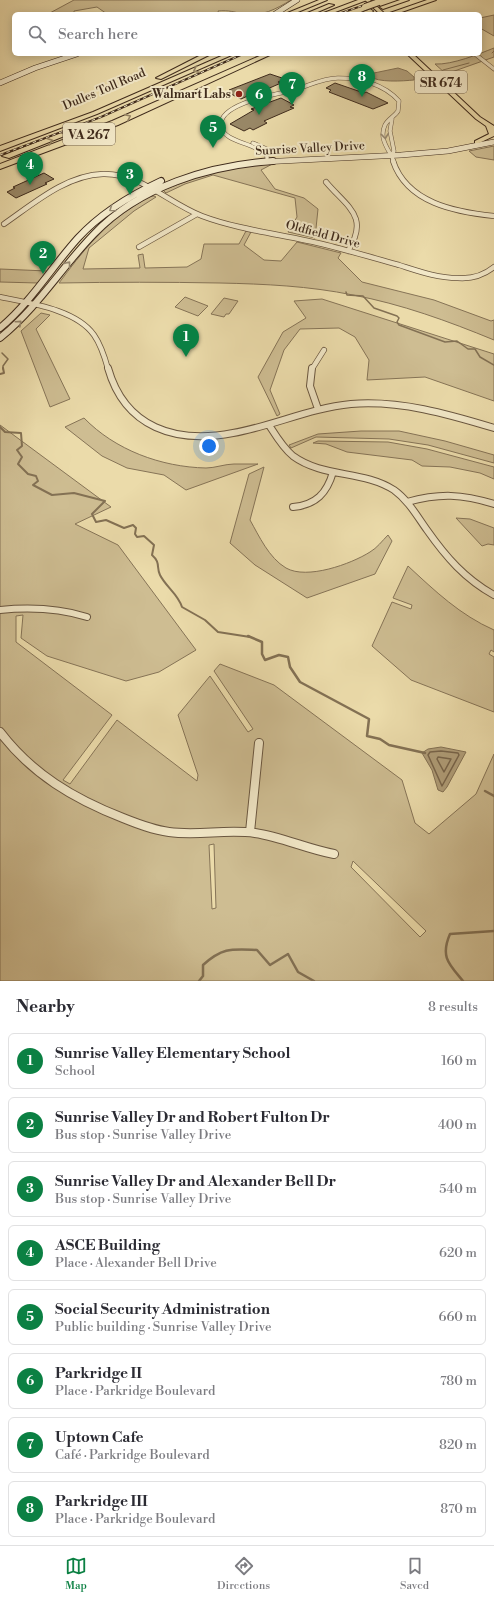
<!DOCTYPE html>
<html lang="en">
<head>
<meta charset="utf-8">
<style>
	body { margin:0; font-family:"Libre Bodoni",serif; background:#f2f2f3; color:#2b2b33 }
	.you { position:absolute; left:209px; top:446px; width:14px; height:14px; margin:-10px; border:3px solid #fff; border-radius:50%; background:#1a73e8; box-shadow:0 0 0 6px #1a73e833 }
	.badge { display:grid; place-items:center; width:26px; height:26px; border-radius:50%; background:#0b8043; color:#fff; font-size:13px; font-weight:700 }
	.pin { position:absolute; translate:-50% -33px; filter:drop-shadow(0 1px 2px #0008) }
	.pin::after { content:''; position:absolute; top:21px; width:14px; height:12px; background:inherit; clip-path:polygon(0 0,100% 0,50% 100%) }
	.list { margin:0; padding:0; list-style:none }
	h2 { display:flex; justify-content:space-between; align-items:center; height:52px; margin:0; padding:0 16px; font-size:17px }
	h2 small { font-size:13px; font-weight:400; color:#7c7c81 }
	.list li { display:grid; grid-template-columns:26px 1fr auto; gap:12px; align-items:center; box-sizing:border-box; height:56px; margin:0 8px 8px; padding:0 8px; border:1px solid #e1e1e2; border-radius:6px }
	.list b { display:block; font-size:15px; white-space:nowrap }
	.list p { margin:0; font-size:13px; white-space:nowrap; color:#7c7c81 }
	.list em { font-size:13px; font-style:normal; color:#7c7c81 }
	.icon { flex:none; width:22px; height:22px; fill:none; stroke:currentColor; stroke-width:2; stroke-linecap:round; stroke-linejoin:round }
	.map { position:relative; flex:none; width:494px; height:981px; overflow:hidden }
	.search { position:absolute; background:#fff; box-shadow:0 2px 10px #0003; left:12px; right:12px; top:12px; height:44px; display:flex; align-items:center; gap:10px; box-sizing:border-box; padding:0 14px; border-radius:6px; color:#7c7c81; font-size:15px }
	.sheet { height:564px; background:#fff }
	nav { display:flex; justify-content:space-around; align-items:center; box-sizing:border-box; height:56px; border-top:1px solid #e1e1e2; background:#fff; font-size:11px; color:#7c7c81 }
	nav a { display:grid; justify-items:center; gap:2px }
	nav .on { color:#0b8043 }
	.map>svg:first-child { display:block }
	.green { fill:#cebd92; stroke:#867457; fill-rule:evenodd }
	.water { fill:#b19f7a; stroke:#837154 }
	.lines { fill:none; stroke-linecap:round; stroke-linejoin:round }
	.shore { stroke:#78654b; stroke-width:1.5 }
	.stream-far3 { stroke:#837154; stroke-width:1 }
	.stream-far2 { stroke:#837154; stroke-width:1.5 }
	.stream-far1 { stroke:#837154; stroke-width:2 }
	.stream { stroke:#837154; stroke-width:2.5 }
	.building { fill:#988766; stroke:#3f2b1c }
	.street-far3-casing { stroke:#6a5740; stroke-width:4.5 }
	.street-far2-casing { stroke:#6a5740; stroke-width:6 }
	.street-far1-casing { stroke:#6a5740; stroke-width:8 }
	.street-casing { stroke:#6a5740; stroke-width:10 }
	.secondary-far1-casing { stroke:#3f2b1c; stroke-width:6 }
	.secondary-casing { stroke:#3f2b1c; stroke-width:8 }
	.primary-casing { stroke:#3f2b1c; stroke-width:2 }
	.highway-casing { stroke:#3f2b1c; stroke-width:2 }
	.street-far3 { stroke:#f2e8c8; stroke-width:3.5 }
	.street-far2 { stroke:#f2e8c8; stroke-width:4.5 }
	.street-far1 { stroke:#f2e8c8; stroke-width:6 }
	.street { stroke:#f2e8c8; stroke-width:8 }
	.secondary-far1 { stroke:#f2e8c8; stroke-width:5 }
	.secondary { stroke:#f2e8c8; stroke-width:6 }
	.primary { fill:#ebdbaa; fill-rule:evenodd }
	.highway { fill:#ebdbaa; fill-rule:evenodd }
	.rail-casing { stroke:#3f2b1c; stroke-width:2 }
	.rail { stroke:#f2e8c8; stroke-width:1; stroke-dasharray:3.5; stroke-linecap:butt }
	.highway-bridge-casing { stroke:#3f2b1c; stroke-width:8; stroke-linecap:butt }
	.highway-bridge { stroke:#ebdbaa; stroke-width:6 }
	.oneway { stroke:#958363 }
	.oneway2 { stroke:#988a72 }
	.poi-dot { fill:#8f2418; stroke:#f2e8c8; stroke-width:1.5 }
	.labels { text-anchor:middle; stroke-width:4; stroke-linejoin:round; paint-order:stroke }
	.far-street-label { font-size:12px; fill:#3f2b1c; stroke:#f2e8c8 }
	.far-poi-label { font-size:12px; font-weight:bold; fill:#3f2b1c; stroke:#f2e8c8; text-anchor:end }
	.shield { fill:#f2e8c8; stroke:#756450; stroke-width:1 }
	.shield-label { font-size:13px; font-weight:bold; fill:#3f2b1c }
</style>
</head>
<body>
<div class="map">
<svg width="494" height="981" viewBox="0 0 494 981">
	<rect width="100%" height="100%" fill="#ebdbaa"/>
	<filter id="stains"><feTurbulence type="fractalNoise" baseFrequency=".005" numOctaves="4"/><feColorMatrix values="0 0 0 0 .2 0 0 0 0 .09 0 0 0 0 .02 0 0 0 .5 -.17"/></filter>
	<radialGradient id="worn" r=".72"><stop offset=".6" stop-color="#630" stop-opacity="0"/><stop offset="1" stop-color="#630" stop-opacity=".3"/></radialGradient>
	<path class="green" d="M74,0H291C276,9 262,17 243,14C234,12 229,10 218,11L219,14H107L97,7L74,11V14H48Z
		M494,15V36L480,28V18Z
		M494,48V57L446,74L435,64C452,65 479,54 494,48Z
		M494,146V160L476,157L469,151Z
		M278,161L261,170L275,189L304,198L318,209L315,238L288,232L297,217L295,198L213,175L185,184L166,193L163,190L211,172Z
		M154,196L156,197L134,211L89,248L83,269L140,268L138,255L143,254L145,268L187,267L201,259L204,244H239L246,231L251,232L244,245L264,260L281,261L297,242L341,253L338,258L362,282L434,300L491,321L494,320V340C448,321 401,304 353,295C309,286 265,284 220,283C166,282 113,282 59,283C82,252 104,224 137,204C142,201 147,196 154,196Z
		M0,269L47,271L38,283L0,282Z
		M185,297L208,306L198,316L175,307Z
		M224,298L238,301L229,314H226L224,317L211,314Z
		M322,299L494,354V401L425,377L367,380L369,360L355,337L339,328L300,329L284,350L270,390L280,414L277,416L258,377L283,332L306,318L294,301Z
		M41,313L50,315L36,329L70,399L50,407L21,331Z
		M84,418C115,450 161,467 206,468C215,468 225,464 234,464C242,464 250,464 258,464L186,490L164,475L127,468L102,456L65,427Z
		M0,425L111,507L75,524L118,545L196,650L159,672L126,681L47,656L21,638L23,615L16,616V642L112,715L63,780L70,784L117,720L197,781L198,775L178,715L210,676L248,732L253,729L214,671L220,664L274,685L402,780L415,823L429,834L476,794L494,754V981H0ZM214,844L216,908L212,909L209,845ZM353,861L426,931L420,937L351,867Z
		M361,431H399L445,441L494,455V463L428,445L389,439L316,437L291,448L289,445L318,434Z
		M318,441L388,442L427,449L494,467V479L480,473L450,467L422,466L412,460L347,452L326,444L313,443Z
		M264,467L250,520C259,536 269,558 286,568C307,580 351,564 370,552C377,548 382,541 388,535L392,541L375,574L307,598L255,565L230,543L249,474Z
		M456,518L470,519L494,528V545L488,544L482,546Z
		M408,566C435,591 460,615 494,630V652L491,650L489,654L494,657V712L411,680L372,646L392,602L411,609L412,605L393,598Z"/>
	<path class="water" d="M398,68L407,71L414,77V80C403,81 378,83 369,76L374,73Z
		M441,747L466,752L447,787L443,792L438,790L432,770L422,753L428,749Z"/>
	<g class="lines">
		<path class="shore" d="M441,751L458,753L459,755L442,786L428,755L430,752Z
			M438,757L451,759L444,772L437,759Z"/>
		<path class="stream-far3" d="M492,53L494,51
			M443,70L469,63"/>
		<path class="stream-far2" d="M346,292L347,295L363,296L374,308L397,316L399,318L397,322L399,325L445,342L457,341L468,349H475L480,357L494,365
			M2,353L8,359L3,366V369"/>
		<path class="stream-far1" d="M0,374L4,373L3,368
			M0,427L5,432L21,433L22,446L17,450L22,457L18,464L28,474L36,476L38,481L33,485L52,495L74,493L105,501L92,514L96,522L106,520L124,528L133,525L136,528L135,534L137,537L144,536L154,545L152,555C161,563 156,567 160,575C166,587 178,594 182,607L205,620L218,632L250,637"/>
		<path class="stream" d="M248,636L262,642V654L265,660L279,655L288,657L290,667L300,682L369,719L367,736L380,739L389,745L425,753
			M485,791L494,796
			M199,981L203,976V965C223,947 232,949 257,950L270,965L288,954L298,972L314,981
			M463,981C449,964 440,957 450,934L494,931"/>
	</g>
	<path class="building" d="M270,74L285,79L278,82L281,83L265,90L263,89L241,99L229,93L232,92L229,90Z
		M335,83L364,93L366,92L388,103L373,109L329,92L331,90L326,88Z
		M281,98L294,105L290,107L294,108L264,121L267,123L253,130L250,128L244,131L230,124L254,110L251,109Z
		M44,173L54,179L45,183L47,184L16,198L7,192L15,188L13,187Z"/>
	<g class="lines">
		<g class="street-far3-casing">
			<path id="street-far3" d="M475,54L494,69
				M253,143L267,149V158
				M266,155C262,152 258,149 253,147C243,142 223,139 221,126C218,103 278,94 294,90C309,86 322,78 338,78C360,78 384,84 399,101L398,111C395,116 388,119 385,125C378,140 390,150 394,162
				M391,156L394,151L390,131L392,119"/>
		</g>
		<g class="street-far2-casing">
			<path id="street-far2" d="M393,161C407,203 455,212 494,216
				M326,182C347,207 370,216 348,251
				M4,224C33,204 66,175 103,174C141,173 168,203 202,216C239,230 286,235 326,245C350,251 374,258 399,265C418,271 437,278 458,278C472,279 483,276 494,267
				M139,247L197,214
				M0,297C28,303 76,309 94,335C101,345 105,358 108,369
				M312,369L324,350"/>
		</g>
		<g class="street-far1-casing">
			<path id="street-far1" d="M108,368C125,428 176,444 233,433C273,426 310,408 351,404C400,400 448,414 494,428
				M312,368L310,386L318,409
				M269,425C276,436 283,448 293,456C323,478 363,470 394,490C408,500 417,516 427,530C446,557 465,579 494,595
				M407,502C440,493 462,494 494,504
				M293,507C316,505 327,493 333,472
				M0,610C30,607 58,608 87,617"/>
		</g>
		<g class="street-casing">
			<path id="street" d="M0,732C32,774 74,799 123,818C138,824 153,830 169,832C198,836 226,829 255,833C282,837 307,849 334,854
				M250,832L259,743"/>
		</g>
		<g class="secondary-far1-casing">
			<path id="secondary-far1" d="M275,14L297,0
				M0,83L35,68L77,54
				M261,162L401,155L448,151L494,142"/>
		</g>
		<g class="secondary-casing">
			<path id="secondary" d="M0,328C31,302 51,268 78,238C101,213 131,195 161,181
				M0,338C39,306 60,269 94,234C139,187 209,165 273,161"/>
		</g>
		<g class="primary-casing">
			<path id="primary" d="M365,0H370L385,14H380Z
				M407,54H413L480,117L494,126V136L479,143H475V141L489,134L486,126L476,119Z"/>
		</g>
		<g class="highway-casing">
			<path id="highway" d="M319,0H327L293,14H285Z
				M358,0H367L330,14H321Z
				M400,0H409L383,9L380,7Z
				M427,0H436L396,14H387Z
				M329,4L334,5L313,14H305Z
				M370,9L373,11L372,12L359,14Z
				M203,54H211L161,79L156,78Z
				M226,54H234L97,114L0,151V146L93,112Z
				M264,54H272L118,125L0,169V164L112,121Z
				M60,133L67,135L9,158L2,156Z"/>
		</g>
		<use href="#street-far3" class="street-far3"/>
		<use href="#street-far2" class="street-far2"/>
		<use href="#street-far1" class="street-far1"/>
		<use href="#street" class="street"/>
		<use href="#secondary-far1" class="secondary-far1"/>
		<use href="#secondary" class="secondary"/>
		<use href="#primary" class="primary"/>
		<use href="#highway" class="highway"/>
		<g class="rail-casing">
			<path id="rail" d="M338,14L379,0
				M0,155L101,117L243,54"/>
		</g>
		<use href="#rail" class="rail"/>
		<g class="highway-bridge-casing">
			<path id="highway-bridge" d="M365,7L379,2"/>
		</g>
		<use href="#highway-bridge" class="highway-bridge"/>
	</g>
	<defs><path id="oneway-chevron" d="M-2-3.5L2.5 0L-2 3.5" fill="none" stroke-width="1.6" stroke-linecap="round" stroke-linejoin="round"/></defs>
	<g class="oneway">
		<use href="#oneway-chevron" transform="translate(196 70) rotate(156)"/>
		<use href="#oneway-chevron" transform="translate(128 117) rotate(-24)"/>
		<use href="#oneway-chevron" transform="translate(50 141) rotate(-20)"/>
	</g>
	<g class="oneway2">
		<use href="#oneway-chevron" transform="translate(385 136) rotate(84)"/>
		<use href="#oneway-chevron" transform="translate(112 209) rotate(145)"/>
		<use href="#oneway-chevron" transform="translate(68 264) rotate(-51)"/>
		<use href="#oneway-chevron" transform="translate(19 323) rotate(-42)"/>
	</g>
	<circle class="poi-dot" cx="239" cy="94" r="4"/>
	<g class="labels">
		<g class="far-street-label">
			<text transform="translate(104 89) rotate(-23)" y="4">Dulles Toll Road</text>
			<text transform="translate(310 148) rotate(-3)" y="4">Sunrise Valley Drive</text>
			<text transform="translate(323 234) rotate(15)" y="4">Oldfield Drive</text>
		</g>
		<g class="far-poi-label">
			<text x="231" y="98">Walmart Labs</text>
		</g>
		<g class="shield">
			<rect x="415" y="71" width="52" height="22" rx="3"/>
			<rect x="63" y="123" width="52" height="22" rx="3"/>
		</g>
		<g class="shield-label">
			<text x="441" y="87">SR 674</text>
			<text x="89" y="139">VA 267</text>
		</g>
	</g>
	<rect width="100%" height="100%" filter="url(#stains)"/>
	<rect width="100%" height="100%" fill="url(#worn)"/>
</svg>
<div class="you"></div>
<div class="pin badge" style="left:186px;top:357px">1</div>
<div class="pin badge" style="left:43px;top:274px">2</div>
<div class="pin badge" style="left:130px;top:195px">3</div>
<div class="pin badge" style="left:30px;top:185px">4</div>
<div class="pin badge" style="left:213px;top:148px">5</div>
<div class="pin badge" style="left:259px;top:115px">6</div>
<div class="pin badge" style="left:292px;top:105px">7</div>
<div class="pin badge" style="left:362px;top:97px">8</div>
<div class="search"><svg class="icon" aria-label="search" viewBox="0 0 24 24"><circle cx="10" cy="10" r="6"/><path d="M15 15l6 6"/></svg>Search here</div>
</div>
<section class="sheet">
<h2>Nearby<small>8 results</small></h2>
<ul class="list">
<li><span class="badge">1</span><div><b>Sunrise Valley Elementary School</b><p>School</p></div><em>160 m</em></li>
<li><span class="badge">2</span><div><b>Sunrise Valley Dr and Robert Fulton Dr</b><p>Bus stop · Sunrise Valley Drive</p></div><em>400 m</em></li>
<li><span class="badge">3</span><div><b>Sunrise Valley Dr and Alexander Bell Dr</b><p>Bus stop · Sunrise Valley Drive</p></div><em>540 m</em></li>
<li><span class="badge">4</span><div><b>ASCE Building</b><p>Place · Alexander Bell Drive</p></div><em>620 m</em></li>
<li><span class="badge">5</span><div><b>Social Security Administration</b><p>Public building · Sunrise Valley Drive</p></div><em>660 m</em></li>
<li><span class="badge">6</span><div><b>Parkridge II</b><p>Place · Parkridge Boulevard</p></div><em>780 m</em></li>
<li><span class="badge">7</span><div><b>Uptown Cafe</b><p>Café · Parkridge Boulevard</p></div><em>820 m</em></li>
<li><span class="badge">8</span><div><b>Parkridge III</b><p>Place · Parkridge Boulevard</p></div><em>870 m</em></li>
</ul>
</section>
<nav>
<a class="on"><svg class="icon" aria-label="map" viewBox="0 0 24 24"><path d="M3 6l6-2 6 2 6-2v14l-6 2-6-2-6 2zM9 4v14M15 6v14"/></svg>Map</a>
<a><svg class="icon" aria-label="directions" viewBox="0 0 24 24"><path d="M12 3l9 9-9 9-9-9zM9 14v-3h6M13 9l2 2-2 2"/></svg>Directions</a>
<a><svg class="icon" aria-label="saved" viewBox="0 0 24 24"><path d="M7 4h10v16l-5-4-5 4z"/></svg>Saved</a>
</nav>
</body>
</html>
